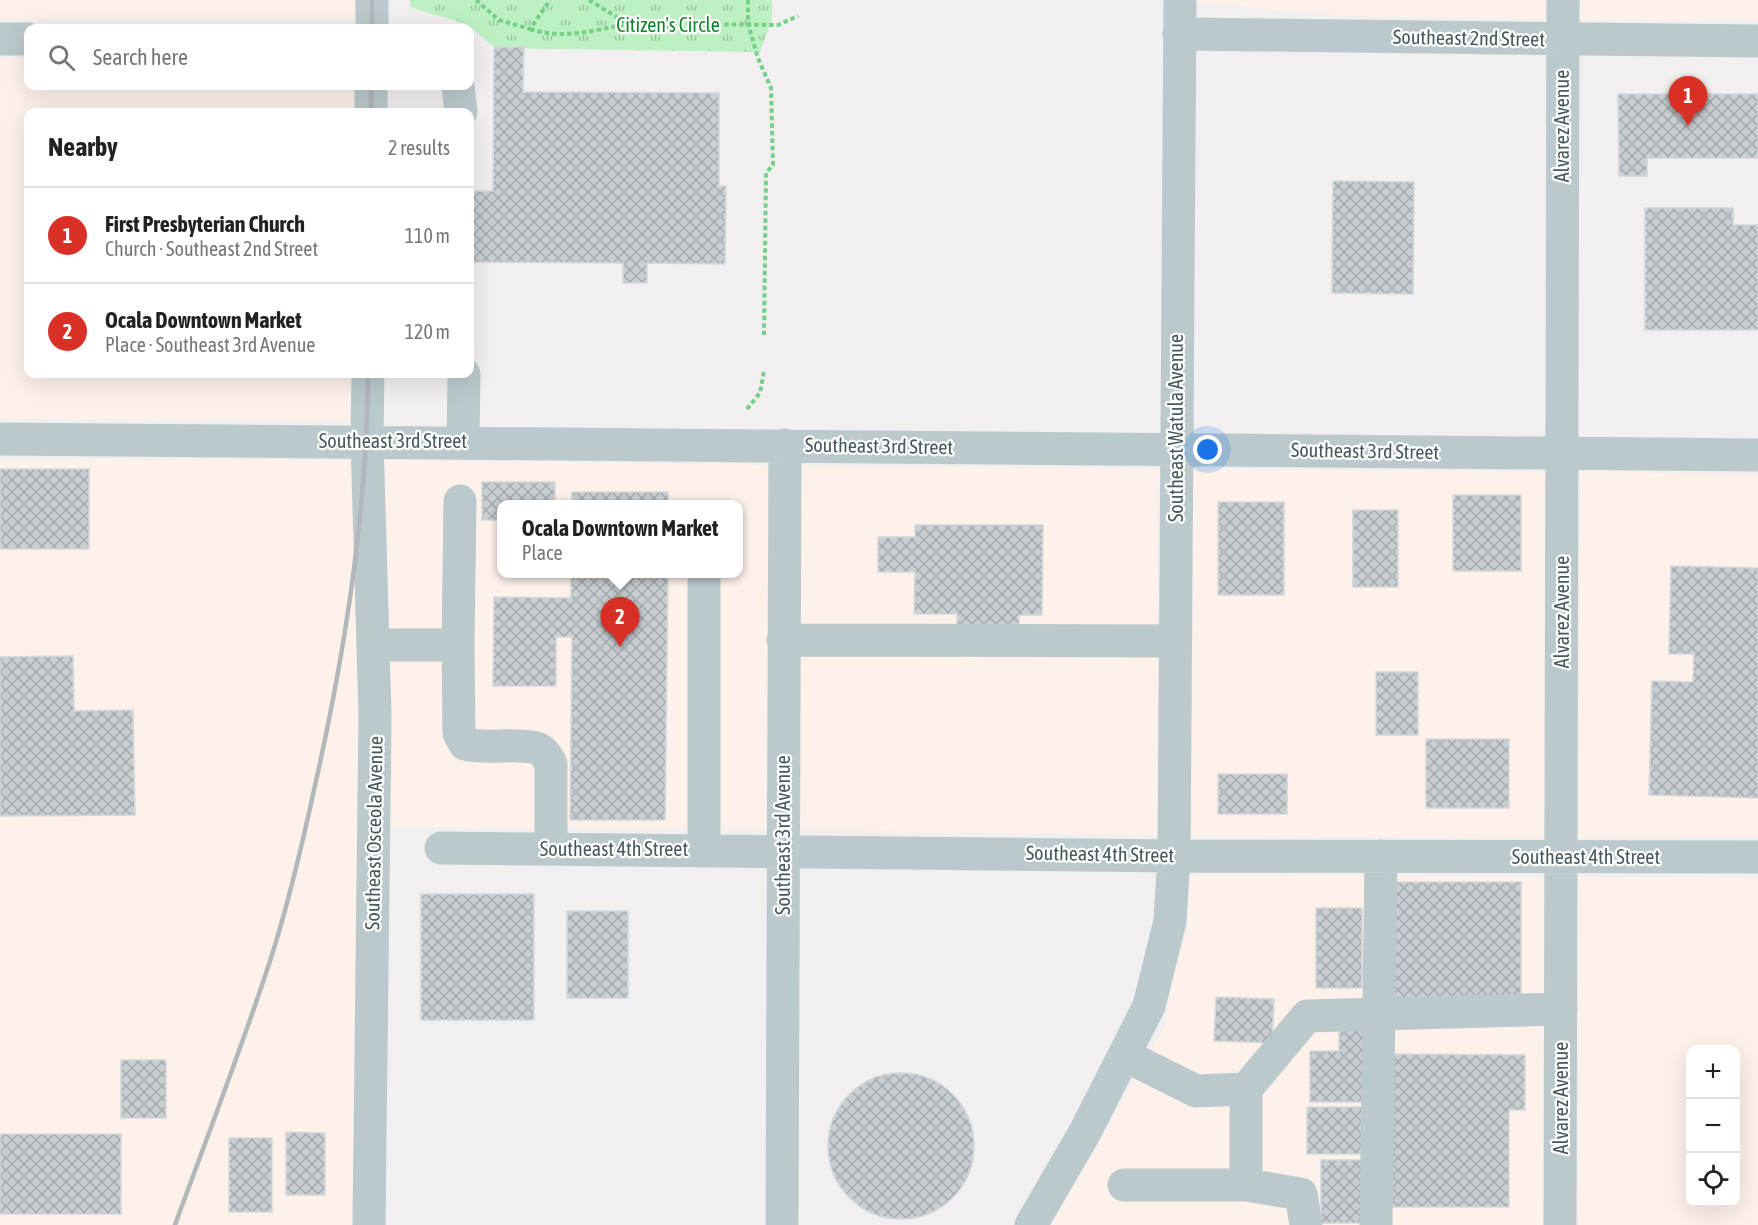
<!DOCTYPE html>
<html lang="en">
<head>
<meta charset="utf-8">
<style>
	body { margin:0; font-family:"Asap Condensed",sans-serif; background:#f2f2f2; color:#222 }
	.controls { position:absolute; right:18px; bottom:18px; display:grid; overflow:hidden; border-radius:12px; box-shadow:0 6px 24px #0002 }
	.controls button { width:54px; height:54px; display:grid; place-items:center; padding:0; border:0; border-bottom:2px solid #e0e0e0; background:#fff; color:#222; font:30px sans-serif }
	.you { position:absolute; left:1208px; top:450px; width:21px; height:21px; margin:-15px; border:4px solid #fff; border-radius:50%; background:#1a73e8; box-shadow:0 0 0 9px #1a73e833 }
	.badge { display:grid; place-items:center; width:39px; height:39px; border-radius:50%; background:#d93025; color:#fff; font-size:20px; font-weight:700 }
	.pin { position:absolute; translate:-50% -50px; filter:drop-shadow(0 2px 3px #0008) }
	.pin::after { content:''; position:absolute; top:32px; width:21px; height:18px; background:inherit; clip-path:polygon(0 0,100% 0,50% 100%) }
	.popup { position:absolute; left:497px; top:500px; width:246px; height:78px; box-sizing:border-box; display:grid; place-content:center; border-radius:12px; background:#fff; filter:drop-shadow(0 2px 4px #0005); font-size:20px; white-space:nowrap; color:#767676 }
	.popup b { font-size:22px; color:#222 }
	.popup::after { content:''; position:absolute; left:50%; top:100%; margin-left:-12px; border:12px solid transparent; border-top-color:#fff }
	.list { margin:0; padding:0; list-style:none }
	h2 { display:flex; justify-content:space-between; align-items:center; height:78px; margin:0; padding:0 24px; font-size:26px }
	h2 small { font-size:20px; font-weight:400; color:#767676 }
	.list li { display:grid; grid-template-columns:39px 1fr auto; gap:18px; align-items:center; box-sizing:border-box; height:96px; padding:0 24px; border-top:2px solid #e0e0e0 }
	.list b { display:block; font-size:22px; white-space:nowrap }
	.list p { margin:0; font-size:20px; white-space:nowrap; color:#767676 }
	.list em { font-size:20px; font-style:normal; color:#767676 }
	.icon { flex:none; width:33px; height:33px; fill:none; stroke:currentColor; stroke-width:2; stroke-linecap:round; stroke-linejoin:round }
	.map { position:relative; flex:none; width:1758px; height:1225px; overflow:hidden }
	.search { position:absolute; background:#fff; box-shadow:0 6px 24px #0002; left:24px; top:24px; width:450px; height:66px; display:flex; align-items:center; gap:15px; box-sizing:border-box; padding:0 21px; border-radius:12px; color:#767676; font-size:22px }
	.panel { position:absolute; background:#fff; box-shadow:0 6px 24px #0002; left:24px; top:108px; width:450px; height:270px; border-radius:12px }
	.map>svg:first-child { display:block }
	.commercial { fill:#fdf1e9; fill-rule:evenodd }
	.park { fill:url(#park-tufts) }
	.building { fill:url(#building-cross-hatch); stroke:#d3d8db; stroke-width:1.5 }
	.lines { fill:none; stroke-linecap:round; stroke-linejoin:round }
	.path { stroke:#74d088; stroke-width:4; stroke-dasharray:4.5 3; stroke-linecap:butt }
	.minor { stroke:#bbc9cd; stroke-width:33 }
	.rail { stroke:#b1b7ba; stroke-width:4.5 }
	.labels { text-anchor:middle; stroke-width:4.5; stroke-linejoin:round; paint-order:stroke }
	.park-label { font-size:20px; fill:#14822b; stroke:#fff }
	.street-label { font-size:20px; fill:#47595d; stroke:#fff }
</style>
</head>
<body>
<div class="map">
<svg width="1758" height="1225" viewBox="0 0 1758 1225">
	<defs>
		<pattern id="park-tufts" width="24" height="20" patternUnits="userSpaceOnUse" patternTransform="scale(1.5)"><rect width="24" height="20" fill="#bdf0c2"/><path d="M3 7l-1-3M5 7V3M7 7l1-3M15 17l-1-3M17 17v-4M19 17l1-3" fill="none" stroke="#9bc5a1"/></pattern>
		<pattern id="building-cross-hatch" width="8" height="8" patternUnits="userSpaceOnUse" patternTransform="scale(1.5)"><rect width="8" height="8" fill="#c9ced2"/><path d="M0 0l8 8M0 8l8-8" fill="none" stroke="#a5aaae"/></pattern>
	</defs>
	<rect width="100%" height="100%" fill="#f2eff0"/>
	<path class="commercial" d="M0,0H355L354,19H0Z
		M1197,0H1546L1545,19L1345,16L1197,3Z
		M1580,0H1758V21L1580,20Z
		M0,58H28V86H354L353,112H28V374H351L350,421L0,419Z
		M0,459L351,460L358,715L352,1225H0Z
		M385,460L768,465L766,830L392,827V715ZM502,504H738V574H502Z
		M802,465L1158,469L1157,835L800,830Z
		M1193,469L1545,472L1544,838L1192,836Z
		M1580,472L1758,474V837L1579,838Z
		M1190,875L1544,877L1543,1225H1052L1165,1026L1169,998L1187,927Z
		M1579,877H1758V1225H1578ZM1690,1050H1736V1202H1690Z"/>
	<path class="park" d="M410,0H772V19L760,52L496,48L466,24L410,7Z"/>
	<path class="building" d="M494,47H524L523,92L719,93V186H726L725,264L647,263V283H623V263L470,262V191H493Z
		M1618,94H1758V158H1647V176H1619Z
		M27,139H28V335H25Z
		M1333,181L1414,182L1413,294L1332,293Z
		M1645,208H1733V225H1758V330H1645Z
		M0,469H89V549H0Z
		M482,482H555V504H502V520H482Z
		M572,492H668V504H572Z
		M1453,495H1521V571H1453Z
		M1218,502H1284V595H1218Z
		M1353,510H1398V587H1353Z
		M915,525H1043L1042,615H1019V631H957V614H914L915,572H878V537H915Z
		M1671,566L1758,568V798L1649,795L1652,681L1693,682L1694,654H1669Z
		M571,574H668L665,820H570L572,637H556V686H493L494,597L571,598Z
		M73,656L74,711L133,710L135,815L0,816V657Z
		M1376,672H1418V735H1376Z
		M1426,739H1509V808H1426Z
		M1218,774H1287V814H1218Z
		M1391,882H1521V998H1391Z
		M421,894H534V1020H421Z
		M1316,908H1362V988H1316Z
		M567,911H628V998H567Z
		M1216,997L1274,999L1272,1043L1214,1041Z
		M1339,1030H1369V1102H1310V1051H1339Z
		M1388,1054L1525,1055V1110H1509V1207H1388Z
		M121,1060H166V1118H121Z
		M828 1146a73 73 0 1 1 146 0a73 73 0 1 1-146 0Z
		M1307,1107H1364V1154H1307Z
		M286,1132L325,1133V1195H286Z
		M0,1134H121V1214H0Z
		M229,1138H272V1212H229Z
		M1321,1160H1362V1223H1321Z"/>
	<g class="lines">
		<path class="path" d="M476,0L499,20L530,29L550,0
			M589,0L628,24L660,28L691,24L778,25L798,16
			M748,0V24L758,58L771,88L773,165L766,173L764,335
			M530,29C564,40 594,30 628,24
			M747,409L760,393L764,371"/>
		<path class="minor" d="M372,28V0
			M1179,34L1758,41
			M0,39H28
			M458,86L461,112
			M371,112V86
			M368,374L367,440L375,715L369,1225
			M0,439L1758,455
			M463,442L464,374
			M783,640L1175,641
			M373,645H458L460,501
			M458,645L459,733L465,744C488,750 513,742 536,748C544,750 547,757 551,764V849
			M441,848L1174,856L1758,857
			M704,849V574
			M1124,1055L1196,1091L1246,1089L1307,1016L1561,1009
			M1124,1185H1246V1089
			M1246,1185L1301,1194L1306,1225
			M782,1225L785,445
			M1031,1225L1085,1132L1149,1006L1170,921L1174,856L1180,0
			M1376,1225L1381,856
			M1560,1225L1563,0"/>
		<path class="rail" d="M372,28V0
			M371,112V86
			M175,1225C207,1137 241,1050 270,961C289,903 303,841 316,781C346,647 367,511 368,374"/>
	</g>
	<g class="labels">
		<g class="park-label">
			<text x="668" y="32">Citizen's Circle</text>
		</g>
		<g class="street-label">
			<text transform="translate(1469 38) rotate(1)" y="7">Southeast 2nd Street</text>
			<text transform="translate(1562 126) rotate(-90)" y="7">Alvarez Avenue</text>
			<text transform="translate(1176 428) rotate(-90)" y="7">Southeast Watula Avenue</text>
			<text x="393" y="448">Southeast 3rd Street</text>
			<text transform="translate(879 446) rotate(1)" y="7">Southeast 3rd Street</text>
			<text transform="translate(1365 451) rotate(1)" y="7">Southeast 3rd Street</text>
			<text transform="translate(1562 612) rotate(-90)" y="7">Alvarez Avenue</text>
			<text transform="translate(374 833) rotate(-89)" y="7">Southeast Osceola Avenue</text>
			<text transform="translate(783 835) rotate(-90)" y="7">Southeast 3rd Avenue</text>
			<text x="614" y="856">Southeast 4th Street</text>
			<text transform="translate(1100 854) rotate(1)" y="7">Southeast 4th Street</text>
			<text x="1586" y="864">Southeast 4th Street</text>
			<text transform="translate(1561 1098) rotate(-90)" y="7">Alvarez Avenue</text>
		</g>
	</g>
</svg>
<div class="controls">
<button>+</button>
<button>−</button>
<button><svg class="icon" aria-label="locate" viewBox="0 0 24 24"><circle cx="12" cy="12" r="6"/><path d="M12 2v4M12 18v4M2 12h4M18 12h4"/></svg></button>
</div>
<div class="you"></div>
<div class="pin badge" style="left:1688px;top:126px">1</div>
<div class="pin badge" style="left:620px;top:647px">2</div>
<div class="popup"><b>Ocala Downtown Market</b>Place</div>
<div class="search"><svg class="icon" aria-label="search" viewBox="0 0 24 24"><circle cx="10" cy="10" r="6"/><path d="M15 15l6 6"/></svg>Search here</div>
<section class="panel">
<h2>Nearby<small>2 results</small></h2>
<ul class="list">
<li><span class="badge">1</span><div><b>First Presbyterian Church</b><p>Church · Southeast 2nd Street</p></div><em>110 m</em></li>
<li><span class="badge">2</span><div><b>Ocala Downtown Market</b><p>Place · Southeast 3rd Avenue</p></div><em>120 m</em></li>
</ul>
</section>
</div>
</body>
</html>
